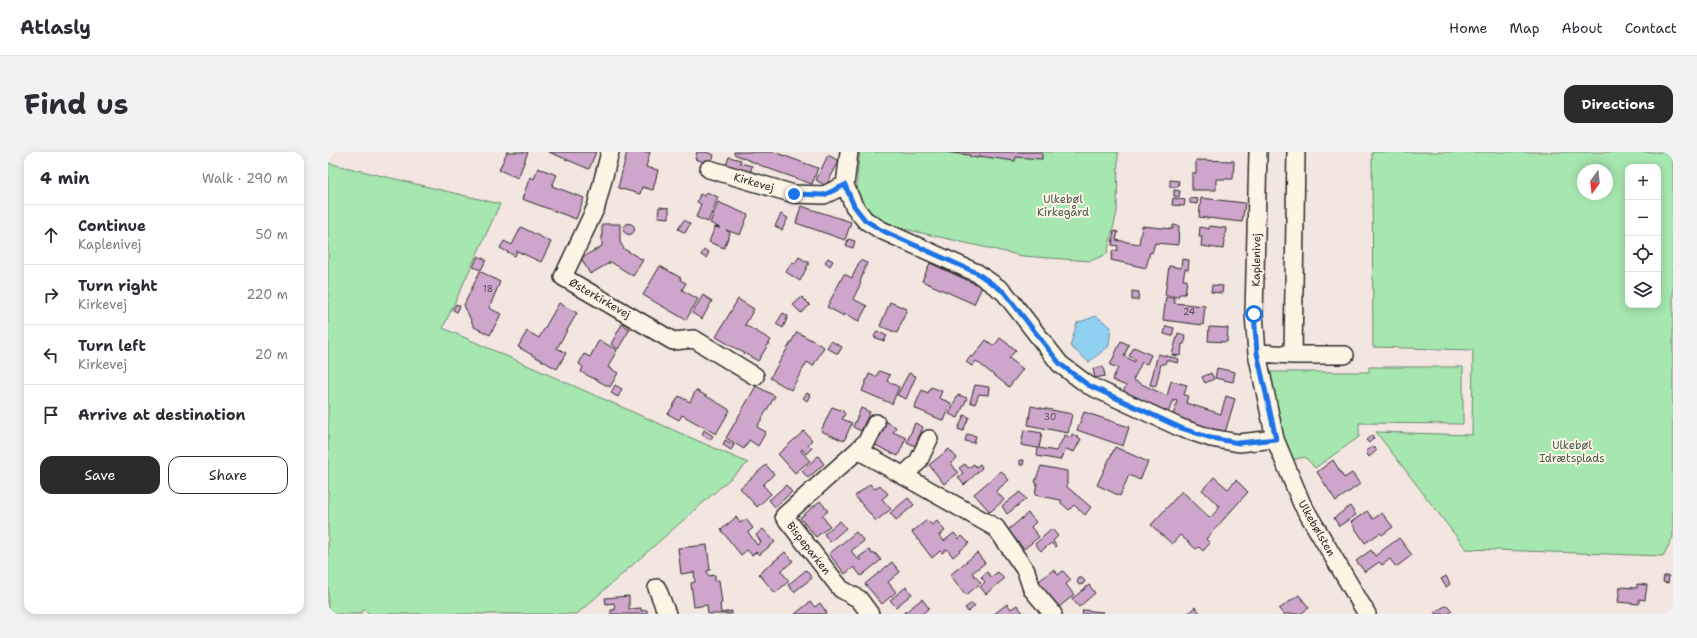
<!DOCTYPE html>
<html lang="en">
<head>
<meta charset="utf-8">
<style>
	body { margin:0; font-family:"Shantell Sans",sans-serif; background:#f2f2f3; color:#2b2b33 }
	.controls { position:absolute; right:12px; top:12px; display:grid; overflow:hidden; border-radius:8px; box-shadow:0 2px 10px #0003 }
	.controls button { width:36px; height:36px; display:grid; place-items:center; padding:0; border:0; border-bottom:1px solid #e1e1e2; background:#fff; color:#2b2b33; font:20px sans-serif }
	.compass { position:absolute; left:1249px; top:12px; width:36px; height:36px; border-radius:50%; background:#fff; box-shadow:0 2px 10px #0003; rotate:195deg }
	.stop { position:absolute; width:12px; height:12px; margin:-9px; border:3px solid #1a73e8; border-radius:50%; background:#fff }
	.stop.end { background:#1a73e8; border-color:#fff; box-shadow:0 1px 4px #0008 }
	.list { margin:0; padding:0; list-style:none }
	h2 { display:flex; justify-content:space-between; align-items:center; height:52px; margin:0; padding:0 16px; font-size:17px }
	h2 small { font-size:13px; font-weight:400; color:#7c7c81 }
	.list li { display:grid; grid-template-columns:26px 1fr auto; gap:12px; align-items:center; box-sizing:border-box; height:60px; padding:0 16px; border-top:1px solid #e1e1e2 }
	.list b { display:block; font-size:15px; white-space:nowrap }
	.list p { margin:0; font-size:13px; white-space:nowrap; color:#7c7c81 }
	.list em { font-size:13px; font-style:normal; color:#7c7c81 }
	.actions { display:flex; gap:8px; padding:12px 16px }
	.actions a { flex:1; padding:9px 0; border:1px solid #2b2b2b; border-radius:12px; text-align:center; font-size:14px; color:#2b2b2b }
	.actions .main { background:#2b2b2b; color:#fff }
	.icon { flex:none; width:22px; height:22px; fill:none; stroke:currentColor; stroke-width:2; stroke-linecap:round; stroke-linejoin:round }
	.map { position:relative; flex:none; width:1345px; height:462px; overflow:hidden; border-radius:12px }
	header { display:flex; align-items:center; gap:24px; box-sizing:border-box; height:56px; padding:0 20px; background:#fff; border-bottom:1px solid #e1e1e2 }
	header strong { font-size:19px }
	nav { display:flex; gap:22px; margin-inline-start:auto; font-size:14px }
	.intro { display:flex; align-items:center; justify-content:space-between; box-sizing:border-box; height:96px; padding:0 24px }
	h1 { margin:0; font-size:28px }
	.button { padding:10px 18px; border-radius:12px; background:#2b2b2b; color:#fff; font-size:14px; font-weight:700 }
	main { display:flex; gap:24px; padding:0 24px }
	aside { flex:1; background:#fff; border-radius:12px; box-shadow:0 2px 10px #0003 }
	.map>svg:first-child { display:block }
	.green { fill:#a6e6af; stroke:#68886d; fill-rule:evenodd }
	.water { fill:#90d0f1; stroke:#688ea2 }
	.building { fill:#cea5cb; stroke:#2b2b2b }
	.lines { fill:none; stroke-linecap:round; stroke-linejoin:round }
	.minor-casing { stroke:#2b2b2b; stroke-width:20 }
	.minor { stroke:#fcf5e5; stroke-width:17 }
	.route { stroke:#1a73e8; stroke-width:5 }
	.labels { text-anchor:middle; stroke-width:4; stroke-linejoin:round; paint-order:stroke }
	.number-label { font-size:9px; fill:#544a53 }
	.street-label { font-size:11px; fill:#2b2b2b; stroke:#fcf5e5 }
	.park-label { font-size:11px; fill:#4a5a4c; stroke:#fcf5e5 }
</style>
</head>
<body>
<header>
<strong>Atlasly</strong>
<nav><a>Home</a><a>Map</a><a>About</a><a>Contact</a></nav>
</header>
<div class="intro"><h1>Find us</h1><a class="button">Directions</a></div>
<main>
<aside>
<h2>4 min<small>Walk · 290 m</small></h2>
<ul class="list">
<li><svg class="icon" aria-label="ahead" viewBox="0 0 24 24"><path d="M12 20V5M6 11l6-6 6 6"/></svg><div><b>Continue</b><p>Kaplenivej</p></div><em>50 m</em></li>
<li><svg class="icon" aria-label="right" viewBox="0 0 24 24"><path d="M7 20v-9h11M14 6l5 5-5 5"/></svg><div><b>Turn right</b><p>Kirkevej</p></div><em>220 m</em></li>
<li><svg class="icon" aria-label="left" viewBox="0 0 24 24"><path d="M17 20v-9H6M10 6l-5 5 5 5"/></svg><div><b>Turn left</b><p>Kirkevej</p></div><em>20 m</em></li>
<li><svg class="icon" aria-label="arrive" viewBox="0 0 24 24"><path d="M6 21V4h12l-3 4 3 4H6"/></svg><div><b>Arrive at destination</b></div></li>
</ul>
<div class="actions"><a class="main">Save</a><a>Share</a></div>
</aside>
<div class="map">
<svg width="1345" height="462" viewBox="0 0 1345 462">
	<rect width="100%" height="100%" fill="#f3e5e0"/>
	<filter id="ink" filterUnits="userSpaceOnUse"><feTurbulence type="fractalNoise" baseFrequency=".025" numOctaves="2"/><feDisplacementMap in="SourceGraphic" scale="8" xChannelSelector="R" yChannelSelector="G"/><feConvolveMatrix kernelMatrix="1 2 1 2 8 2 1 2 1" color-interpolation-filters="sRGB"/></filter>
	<g filter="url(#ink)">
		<path class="green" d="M532,0H790L789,60L779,102L762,109L695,104L559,73C524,49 527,39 532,0Z
			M1044,0H1345V385L1335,404L1138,397L1048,280L1144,283L1145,198L1045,195ZM1300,15H1330V153H1300ZM1255,18H1279V42H1255Z
			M0,11L172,52L115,176L420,311L249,462H42L35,458L32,462H0Z
			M1041,215H1135V272L1031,271V285L987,316L977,305L964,308L954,284L940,220H1041Z"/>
		<path class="water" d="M768,164L783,175L781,194L761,210L742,194L749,171Z"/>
		<path class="building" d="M179,0H200L190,26L171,18Z
			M221,0H268L261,17Z
			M299,0H322L318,15L330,18L325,38L314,35L312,42L290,36Z
			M369,0H378L386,3L383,12L367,7Z
			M406,0H446L490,16L484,32L439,16L406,2Z
			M615,0H714V7L688,5L687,9L651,4L650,6L642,5V3Z
			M500,3L511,9L498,34L488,28Z
			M401,5L413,8L412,11L424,14L421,26L396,19Z
			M868,8L906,9L905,27H888V38H864V21H868Z
			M210,16L229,23L224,34L256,46L248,67L194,47L202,25L206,27Z
			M842,28L851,29L850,35H842Z
			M846,38L852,39L851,45L846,44Z
			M378,40L390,45L380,70L368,65L373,52L369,50L372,42L376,44Z
			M845,46L857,48L856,54L844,53Z
			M862,46L870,47L869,52L862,51Z
			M873,46L917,51L914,70L871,65Z
			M390,50L420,63L412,83L398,78L402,81L396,96L381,90L387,75L392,76L382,71Z
			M473,54L523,70L517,88L468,71Z
			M331,55L341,56V66L330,65Z
			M453,62L460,66L454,78L447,74Z
			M356,68L362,72L357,81L350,77Z
			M295.5 77a5.5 5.5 0 1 1 11 0a5.5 5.5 0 1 1-11 0Z
			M274,72H292V90L296,97L315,108L305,124L283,110L262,122L253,106L274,94Z
			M845,73L851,74L850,93L827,91L824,101L822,100L818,116L783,108L785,98L789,99L790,94L784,93L786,79L790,80L788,88L811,92L814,74L845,77Z
			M881,74L898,76L895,97L873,94L874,85H871L872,75L881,77Z
			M193,75L223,90L213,110L189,99L187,104L172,96L176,89L184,93Z
			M520,87L527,89L525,96L518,94Z
			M376,98L381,100L378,106L373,103Z
			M150,104L158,108L153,118L145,115Z
			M471,105L481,111L472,129L458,120L464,110L467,111Z
			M500,106L505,109L502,114L497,110Z
			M854,107L861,108L860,118L857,117L855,128H859L857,142H851L850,145L837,143L841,114L853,116Z
			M532,108L539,111L532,130L533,131L525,147L539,154L531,169L517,162L516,164L499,155L516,122L524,126Z
			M602,111L654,135L646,152L594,129Z
			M332,114L353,126L352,128L358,131L354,138L370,147L358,168L315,143Z
			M152,119L172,130L161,156L173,162L162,183L146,175L136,153Z
			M884,133L895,134L894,141L883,140Z
			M804,139L811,140L810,148H804Z
			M375,143L384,149L374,167L364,161Z
			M474,145L482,153L473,161L465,153Z
			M838,145L847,146L846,151L877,154L875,173L835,168Z
			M410,147L426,157L417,173L443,188L430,209L388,185Z
			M562,150L579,157L569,181L552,174Z
			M231,151L249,161L229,196L238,201L229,217L190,195L199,179L211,186Z
			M128,152L132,154L129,160L125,158Z
			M455,161L460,164L455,176L448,172Z
			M294,172L302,177L290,197L283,192Z
			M838,174L846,176L844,184L836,182Z
			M881,175L900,176L899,190L880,189Z
			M549,179L559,184L556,189L546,185Z
			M469,180L496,195L485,214L479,210L463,238L442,226Z
			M850,181L857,183L856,185L858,186L856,192H854L853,203H851V204L844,203Z
			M672,186L688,198L681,206L695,217L681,235L648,209L644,214L638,210L643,204L645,205L658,188L666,194Z
			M271,188L289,198L280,215L290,221L282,235L253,220L255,215L251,212L256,202L262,205Z
			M503,189L514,195L510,202L499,196Z
			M793,189L801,193L796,204L807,210V207L801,204L806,195L823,203L819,212L814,210L805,228L839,244L843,229L859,233L856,243L860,244L858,251L893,262L898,244L907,247L896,284L844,267L849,249L846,248L838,264L795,240L798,234L784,228L790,216L782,213Z
			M830,202L851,207L850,211L838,208L837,212H833L828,234L822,233Z
			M775,215L777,224L767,226L765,217Z
			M889,216L907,220L905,230L887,226Z
			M551,219L562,223L559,229L571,235L564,252L534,239L541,222L548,225Z
			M581,221L588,224L578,247L569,243Z
			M883,221L886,227L877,231L874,225Z
			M287,233L294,237L290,245L283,241Z
			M647,233L661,235L660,243L651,242L647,252L642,250Z
			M428,234L447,244L429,275L438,280L430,294L421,288L416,297L398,286Z
			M603,235L614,239L611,246L623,251L616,269L586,256L594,238L600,241Z
			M368,238L402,258L388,282L354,263L351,268L340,262L351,244L362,250Z
			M479,241L482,243L479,249L475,246Z
			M630,243L639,246L630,266L621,262Z
			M703,254L744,262L740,281L700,273Z
			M504,255L515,259L517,262L514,267L524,271L516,289L493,279Z
			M533,256L542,260L533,279L525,275Z
			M756,260L801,275L795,294L749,278Z
			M636,263L641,265L635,279L630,277Z
			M558,270L568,275L565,280L578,286L570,304L547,293Z
			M587,271L595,275L587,294L579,290Z
			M376,278L385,284L382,288L374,283Z
			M696,278L714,281L711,296L728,299L737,283L743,286L744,282L753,287L746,300L738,297L732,308L709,304L710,296L693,293Z
			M476,279L484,288L480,292L484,296L478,302L474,297L473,299L482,309L467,321L450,302Z
			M639,282L648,284L646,291L637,289Z
			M1044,283L1046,286L1041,291L1038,288Z
			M397,288L406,293L403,298L395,293Z
			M1045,294L1049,298L1041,305L1038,300Z
			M787,295L820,310L812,328L801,323L792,344L769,333Z
			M621,297L629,306L623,311L630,321L616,332L601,313Z
			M490,304L496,312L480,326L474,319Z
			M692,308H696L695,313H692Z
			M1005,308L1016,326L1024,321L1032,332L1008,349L989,320Z
			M637,312L640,316L646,312L648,315L652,312L654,316L636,333L630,325L635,321L631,316Z
			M438,313L446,322L435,333L443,342L429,355L412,336Z
			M713,314L739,319V335L763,355L757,363L746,353L741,358L733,351V348L707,343L709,331L707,330Z
			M673,319L681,328L668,339L676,348L662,360L646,342Z
			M886,325L900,337L908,328L920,340L878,387L882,391L875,399L871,395L868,397L852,383L844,392L823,373L854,339L882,366L892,355L874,338Z
			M542,332L547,337L552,333L560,342L554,347L563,357L548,369L527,344Z
			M458,333L464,340L447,355L441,348Z
			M692,340L698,347L679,362L674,354Z
			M580,346L586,353L568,368L562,361Z
			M492,349L500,359L494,364L502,374L488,385L472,366Z
			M1022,354L1028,363L1011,374L1006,366Z
			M1039,359L1045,367L1054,361L1065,375L1054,383L1052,381L1037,391L1023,370Z
			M700,361L708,370L703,375L711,385L696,397L680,378Z
			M408,365L412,371L418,367L425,376L420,380L429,393L433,390L428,383L435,377L447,390L431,403L428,400L424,403L419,398L413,403L393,378Z
			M599,368L604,373L609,369L617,379L611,383L616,389L626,381L631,387L634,384L641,391L625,405L619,397L614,401L612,399L604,406L584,380Z
			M512,369L518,376L502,390L496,382Z
			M724,377L730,384L725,389L728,394L727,395L723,391L713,399L707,392Z
			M528,380L536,389L523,399L532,409L533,408L531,405L541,398L544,402L547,401L553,408L533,424L526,415L517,422L501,402Z
			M1071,386L1084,403L1068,415L1062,407L1054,413L1051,410L1037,420L1028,409L1043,398L1047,404Z
			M379,393L382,418L379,419L380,424L387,423V429L391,428L394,451L392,452L393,461L404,459V462H380L379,453L366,455L363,431L367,430L366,420L353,422L350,396Z
			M457,400L465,409L453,419L461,429L447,441L431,422Z
			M649,401L657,411L644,421L653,431L638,443L622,423Z
			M564,410L572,420L560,430L568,440L554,452L537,432Z
			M726,417L730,423L735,419L743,428L738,432L746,443L731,455L710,430Z
			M478,418L484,426L466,440L460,433Z
			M659,420L663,425L670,420L676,427L658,442L652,435L657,430L653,425Z
			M1118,424L1122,432L1118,435L1113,427Z
			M1336,424H1341L1340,431L1335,430Z
			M751,426H754L757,429L755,432L751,433L749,430Z
			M1309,432L1319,433L1317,448L1311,447V452L1290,450L1292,435L1309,436Z
			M761,433L767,441L751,455L744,447Z
			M578,435L584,442L568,455L562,448Z
			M971,443L981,456L972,462H955L951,457Z
			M301,444V457L313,456V459L319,458V462H283V458H287L286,451L278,452L277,446Z
			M594,447L601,456L594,462H575Z
			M482,450L487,455L492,451L499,461L498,462H467Z
			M644,451L647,454L640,460L637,456Z
			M679,452L683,457L689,453L696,462H666Z
			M1119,453L1124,459L1120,462H1109L1107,460Z
			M867,455L873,462H859Z
			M755,458L775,460L774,462H754Z"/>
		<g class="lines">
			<g class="minor-casing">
				<path id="minor" d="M282,0L268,55L235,125L345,189L366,187L427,224
					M521,0L517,33L526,54L537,68L553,78L649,121L676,140L732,212L760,233L853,276L883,286L911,291L947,287
					M930,0L926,162L929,201L947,287L974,352L1039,462
					M381,17L466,42L496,43L517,33
					M929,201L965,203L968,0
					M965,203H1017
					M530,298L539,289L548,271
					M575,324L590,310L601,287
					M329,436L339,462
					M542,462L531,447L513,437L456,364L530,298L668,376L698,419L704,437L725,462"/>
			</g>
			<use href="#minor" class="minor"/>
		</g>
	</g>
	<g class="lines" filter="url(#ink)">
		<path class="route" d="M466,42L496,43L517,33L526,54L537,68L553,78L649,121L676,140L732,212L760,233L853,276L883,286L911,291L948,287L929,201L926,162"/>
	</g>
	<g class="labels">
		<g class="number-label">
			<text x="160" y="140">18</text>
			<text x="861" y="163">24</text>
			<text x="722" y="268">30</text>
		</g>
		<g class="street-label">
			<text transform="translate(426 30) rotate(16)" y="4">Kirkevej</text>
			<text transform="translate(928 108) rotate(-89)" y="4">Kaplenivej</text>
			<text transform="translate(272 146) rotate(30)" y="4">Østerkirkevej</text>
			<text transform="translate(989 376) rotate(60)" y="4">Ulkebølsten</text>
			<text transform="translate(481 396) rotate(52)" y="4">Bispeparken</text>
		</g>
		<g class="park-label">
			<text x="735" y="51">Ulkebøl<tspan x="735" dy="13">Kirkegård</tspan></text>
			<text x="1244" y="297">Ulkebøl<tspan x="1244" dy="13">Idrætsplads</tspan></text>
		</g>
	</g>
</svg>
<div class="controls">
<button>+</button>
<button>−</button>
<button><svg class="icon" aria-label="locate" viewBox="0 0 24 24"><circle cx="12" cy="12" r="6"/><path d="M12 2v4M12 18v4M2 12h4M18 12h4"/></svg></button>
<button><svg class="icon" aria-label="layers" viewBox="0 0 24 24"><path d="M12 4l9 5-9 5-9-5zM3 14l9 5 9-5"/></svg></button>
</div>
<svg class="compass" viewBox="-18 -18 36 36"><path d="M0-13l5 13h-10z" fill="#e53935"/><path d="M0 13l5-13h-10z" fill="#7c7c81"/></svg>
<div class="stop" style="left:926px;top:162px"></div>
<div class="stop end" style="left:466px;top:42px"></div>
</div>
</main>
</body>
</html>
